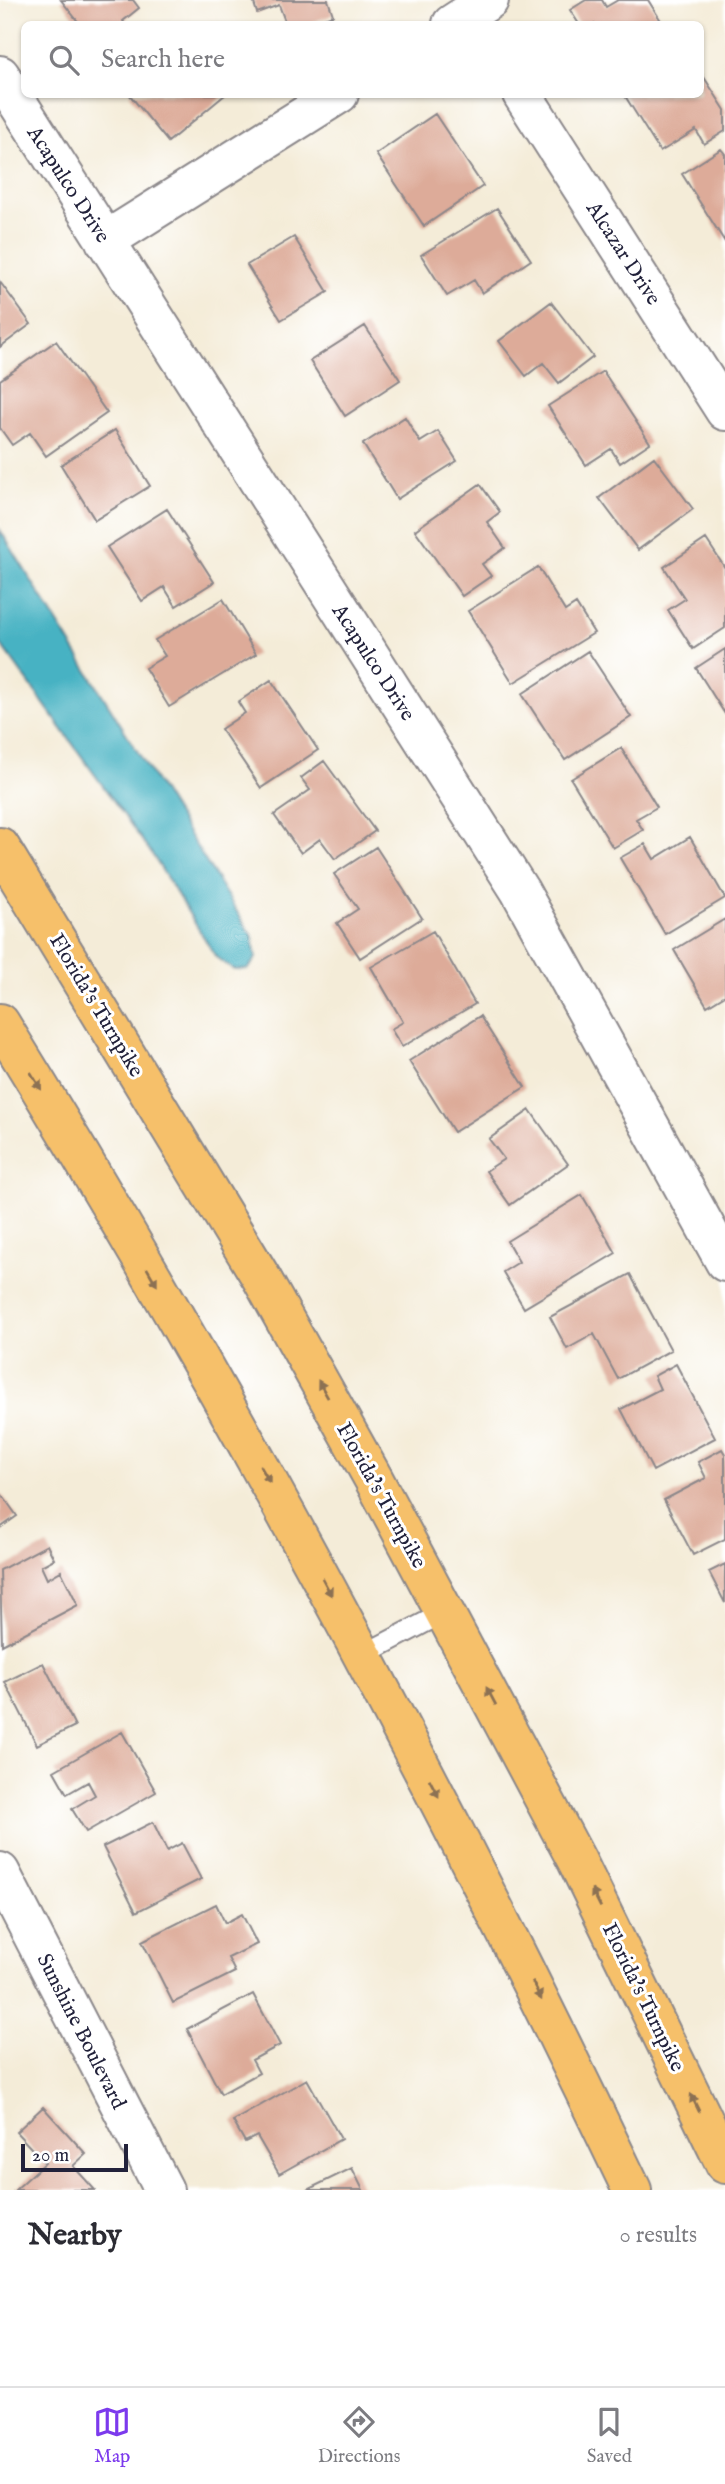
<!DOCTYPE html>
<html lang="en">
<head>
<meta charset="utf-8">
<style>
	body { margin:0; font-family:"IM FELL English",serif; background:#f2f2f3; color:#2b2b33 }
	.scale { position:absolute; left:21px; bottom:18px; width:107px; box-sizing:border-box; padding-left:7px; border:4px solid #22223b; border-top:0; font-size:19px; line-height:24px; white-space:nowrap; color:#22223b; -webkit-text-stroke:5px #fff; paint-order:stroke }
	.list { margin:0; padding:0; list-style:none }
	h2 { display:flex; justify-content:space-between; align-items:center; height:91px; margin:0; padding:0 28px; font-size:30px }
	h2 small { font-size:23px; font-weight:400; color:#7c7c81 }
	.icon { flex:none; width:38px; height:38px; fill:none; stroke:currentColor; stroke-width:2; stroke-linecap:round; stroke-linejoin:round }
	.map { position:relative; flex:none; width:725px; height:2190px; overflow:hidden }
	.search { position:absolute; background:#fff; box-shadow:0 2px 5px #0004; left:21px; right:21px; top:21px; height:77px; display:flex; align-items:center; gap:18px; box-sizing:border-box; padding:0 24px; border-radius:10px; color:#7c7c81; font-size:26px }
	.sheet { height:196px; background:#fff }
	nav { display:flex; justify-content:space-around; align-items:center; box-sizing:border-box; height:98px; border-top:2px solid #e1e1e2; background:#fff; font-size:19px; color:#7c7c81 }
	nav a { display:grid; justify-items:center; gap:4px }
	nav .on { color:#7c3aed }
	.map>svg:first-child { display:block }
	.water { fill:#46b2c3; stroke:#346a7f; stroke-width:2 }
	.building { fill:#ddab99 }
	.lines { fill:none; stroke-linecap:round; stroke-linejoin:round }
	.service-casing { stroke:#8b878a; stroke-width:23 }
	.minor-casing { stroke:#8b878a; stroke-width:42 }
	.motorway-casing { stroke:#8b878a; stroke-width:42 }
	.service { stroke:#fff; stroke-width:19 }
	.minor { stroke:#fff; stroke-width:38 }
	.motorway { stroke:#f6c06b; stroke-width:38 }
	.oneway { fill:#8c7153 }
	.labels { text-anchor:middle; stroke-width:6; stroke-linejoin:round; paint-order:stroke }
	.street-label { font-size:21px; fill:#22223b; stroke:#fff }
</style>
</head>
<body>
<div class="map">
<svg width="725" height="2190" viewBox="0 0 725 2190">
	<rect width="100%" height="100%" fill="#fff"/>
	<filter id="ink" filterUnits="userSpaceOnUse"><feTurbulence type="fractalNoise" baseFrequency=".0143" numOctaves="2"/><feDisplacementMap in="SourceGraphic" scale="14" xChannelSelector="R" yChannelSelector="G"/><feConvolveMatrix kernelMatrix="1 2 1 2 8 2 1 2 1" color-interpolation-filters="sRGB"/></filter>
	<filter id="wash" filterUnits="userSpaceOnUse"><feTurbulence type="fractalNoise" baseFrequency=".00686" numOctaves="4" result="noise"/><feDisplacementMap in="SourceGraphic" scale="28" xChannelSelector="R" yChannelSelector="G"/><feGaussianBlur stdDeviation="1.57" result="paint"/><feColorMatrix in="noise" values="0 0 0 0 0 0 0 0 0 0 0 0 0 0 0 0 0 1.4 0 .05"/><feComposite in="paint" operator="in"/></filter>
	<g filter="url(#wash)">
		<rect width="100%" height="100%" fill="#f4ecd8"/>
		<path class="water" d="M0,530L252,936L256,958L248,969L234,970L216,957L152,854L0,643Z"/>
		<g id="blocks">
			<path class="building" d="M61,0H133L139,8L123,21L125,24H80Z
				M253,0H328L333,15L306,24H286L279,5L257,13Z
				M586,0H602L606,7L618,0H648L663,24H579L570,10Z
				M700,71L725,110V131L704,144L696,130L660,152L625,96L700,94Z
				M129,94H226L168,142Z
				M435,114L483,186L424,226L376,154Z
				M721,149L725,154V242L682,174Z
				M497,208L531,260L482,293L474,280L447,296L421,255Z
				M294,237L328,292L281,320L247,265Z
				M0,282L31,324L0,347Z
				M551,302L593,357L559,383L543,363L526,376L499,341Z
				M365,326L400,380L345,416L310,361Z
				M56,341L107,413L46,456L30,433L12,445L0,428V380Z
				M603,371L650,443L620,463L611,449L586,465L548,406Z
				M405,417L420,442L438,431L457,461L397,499L363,444Z
				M115,430L150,486L95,520L61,465Z
				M654,457L693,509L638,550L599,498Z
				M480,484L500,512L487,522L505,548L482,564L491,576L462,596L415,530Z
				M167,509L214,582L176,606L164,587L142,601L107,547Z
				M706,539L725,568V628L693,649L668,610L685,599L664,567Z
				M538,567L565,611L576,604L594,633L513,683L468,611Z
				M223,599L256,654L169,707L145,668L165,656L155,640Z
				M725,649V714L696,668Z
				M588,651L631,717L565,760L522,694Z
				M271,680L318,750L261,788L221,729L245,713L238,702Z
				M621,748L657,807L636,819L643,830L613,848L571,779Z
				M324,761L375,831L335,859L320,839L301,853L274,815L310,790L301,778Z
				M690,837L725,898L665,934L620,858L645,844L654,859Z
				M376,847L422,918L360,958L337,923L358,909L334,874Z
				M725,919V995L707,1006L674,950Z
				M433,931L475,1004L402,1047L391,1029L403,1022L371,967Z
				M480,1016L525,1087L454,1132L409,1061Z
				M530,1110L568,1164L510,1205L486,1171L504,1159L489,1139Z
				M582,1195L616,1253L524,1308L503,1272L519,1262L507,1241Z
				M630,1274L671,1350L618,1379L594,1334L567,1349L550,1317Z
				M676,1364L715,1438L653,1471L621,1409L660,1389L654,1376Z
				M722,1449L725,1454V1539L693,1555L664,1500L706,1478L698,1462Z
				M0,1492L17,1516L0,1528Z
				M47,1545L54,1559L41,1566L47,1579L61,1571L78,1605L2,1645L0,1570Z
				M725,1564V1603L709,1572Z
				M43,1663L75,1726L37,1745L5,1682Z
				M122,1732L156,1792L86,1832L72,1809L95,1795L88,1782L67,1794L54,1771Z
				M153,1822L167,1851L182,1843L201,1879L136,1912L103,1847Z
				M216,1904L225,1923L242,1914L257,1944L228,1958L235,1972L173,2003L142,1941Z
				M253,1994L280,2045L252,2060L259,2073L221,2094L187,2029Z
				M307,2079L341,2139L279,2174L257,2136L245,2142L233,2121Z
				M43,2107L86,2154L73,2166L95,2190H15L45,2163L16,2132Z
				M352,2168L363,2190H307Z"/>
		</g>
	</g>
	<g filter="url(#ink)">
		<use href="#blocks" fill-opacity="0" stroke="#8b878a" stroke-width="2"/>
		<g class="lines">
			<g class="service-casing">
				<path id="service" d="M363,1655L445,1612"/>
			</g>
			<g class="minor-casing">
				<path id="minor" d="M452,24L489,0
					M0,75L520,891L725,1262
					M522,94L725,411
					M105,241L339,94
					M0,1872L164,2190"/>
			</g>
			<g class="motorway-casing">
				<path id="motorway" d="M0,847L262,1279L373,1478L577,1861L725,2164
					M0,1023C233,1400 441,1790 632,2190"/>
			</g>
			<use href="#service" class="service"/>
			<use href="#minor" class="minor"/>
			<use href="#motorway" class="motorway"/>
		</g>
		<defs><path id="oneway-solid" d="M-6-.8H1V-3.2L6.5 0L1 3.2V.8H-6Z" transform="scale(1.75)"/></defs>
		<g class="oneway">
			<use href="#oneway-solid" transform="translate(36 1081) rotate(58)"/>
			<use href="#oneway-solid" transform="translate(152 1277) rotate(60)"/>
			<use href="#oneway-solid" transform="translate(323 1389) rotate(-119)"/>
			<use href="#oneway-solid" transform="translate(265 1474) rotate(60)"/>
			<use href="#oneway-solid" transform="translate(327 1587) rotate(62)"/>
			<use href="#oneway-solid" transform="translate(491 1696) rotate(-118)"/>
			<use href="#oneway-solid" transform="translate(434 1788) rotate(62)"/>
			<use href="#oneway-solid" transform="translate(596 1898) rotate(-117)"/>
			<use href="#oneway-solid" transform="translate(537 1991) rotate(63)"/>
			<use href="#oneway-solid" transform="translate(695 2103) rotate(-116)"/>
		</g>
	</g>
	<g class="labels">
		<g class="street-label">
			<text transform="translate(69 184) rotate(57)" y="7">Acapulco Drive</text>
			<text transform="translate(624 253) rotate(57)" y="7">Alcazar Drive</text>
			<text transform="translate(374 662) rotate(57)" y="7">Acapulco Drive</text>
			<text transform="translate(97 1005) rotate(59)" y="7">Florida's Turnpike</text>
			<text transform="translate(382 1495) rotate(61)" y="7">Florida's Turnpike</text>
			<text transform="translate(644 1997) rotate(64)" y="7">Florida's Turnpike</text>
			<text transform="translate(82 2031) rotate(63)" y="7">Sunshine Boulevard</text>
		</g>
	</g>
</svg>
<div class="scale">20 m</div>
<div class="search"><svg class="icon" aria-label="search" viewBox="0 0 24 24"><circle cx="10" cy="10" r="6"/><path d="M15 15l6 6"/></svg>Search here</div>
</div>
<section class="sheet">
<h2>Nearby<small>0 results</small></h2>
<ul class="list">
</ul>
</section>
<nav>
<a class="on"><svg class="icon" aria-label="map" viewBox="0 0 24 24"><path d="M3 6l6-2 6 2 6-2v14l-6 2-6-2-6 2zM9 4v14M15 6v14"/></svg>Map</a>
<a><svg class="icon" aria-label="directions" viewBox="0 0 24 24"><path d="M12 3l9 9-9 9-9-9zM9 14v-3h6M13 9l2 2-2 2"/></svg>Directions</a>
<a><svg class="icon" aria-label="saved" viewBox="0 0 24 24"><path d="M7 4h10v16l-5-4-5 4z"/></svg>Saved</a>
</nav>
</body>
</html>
